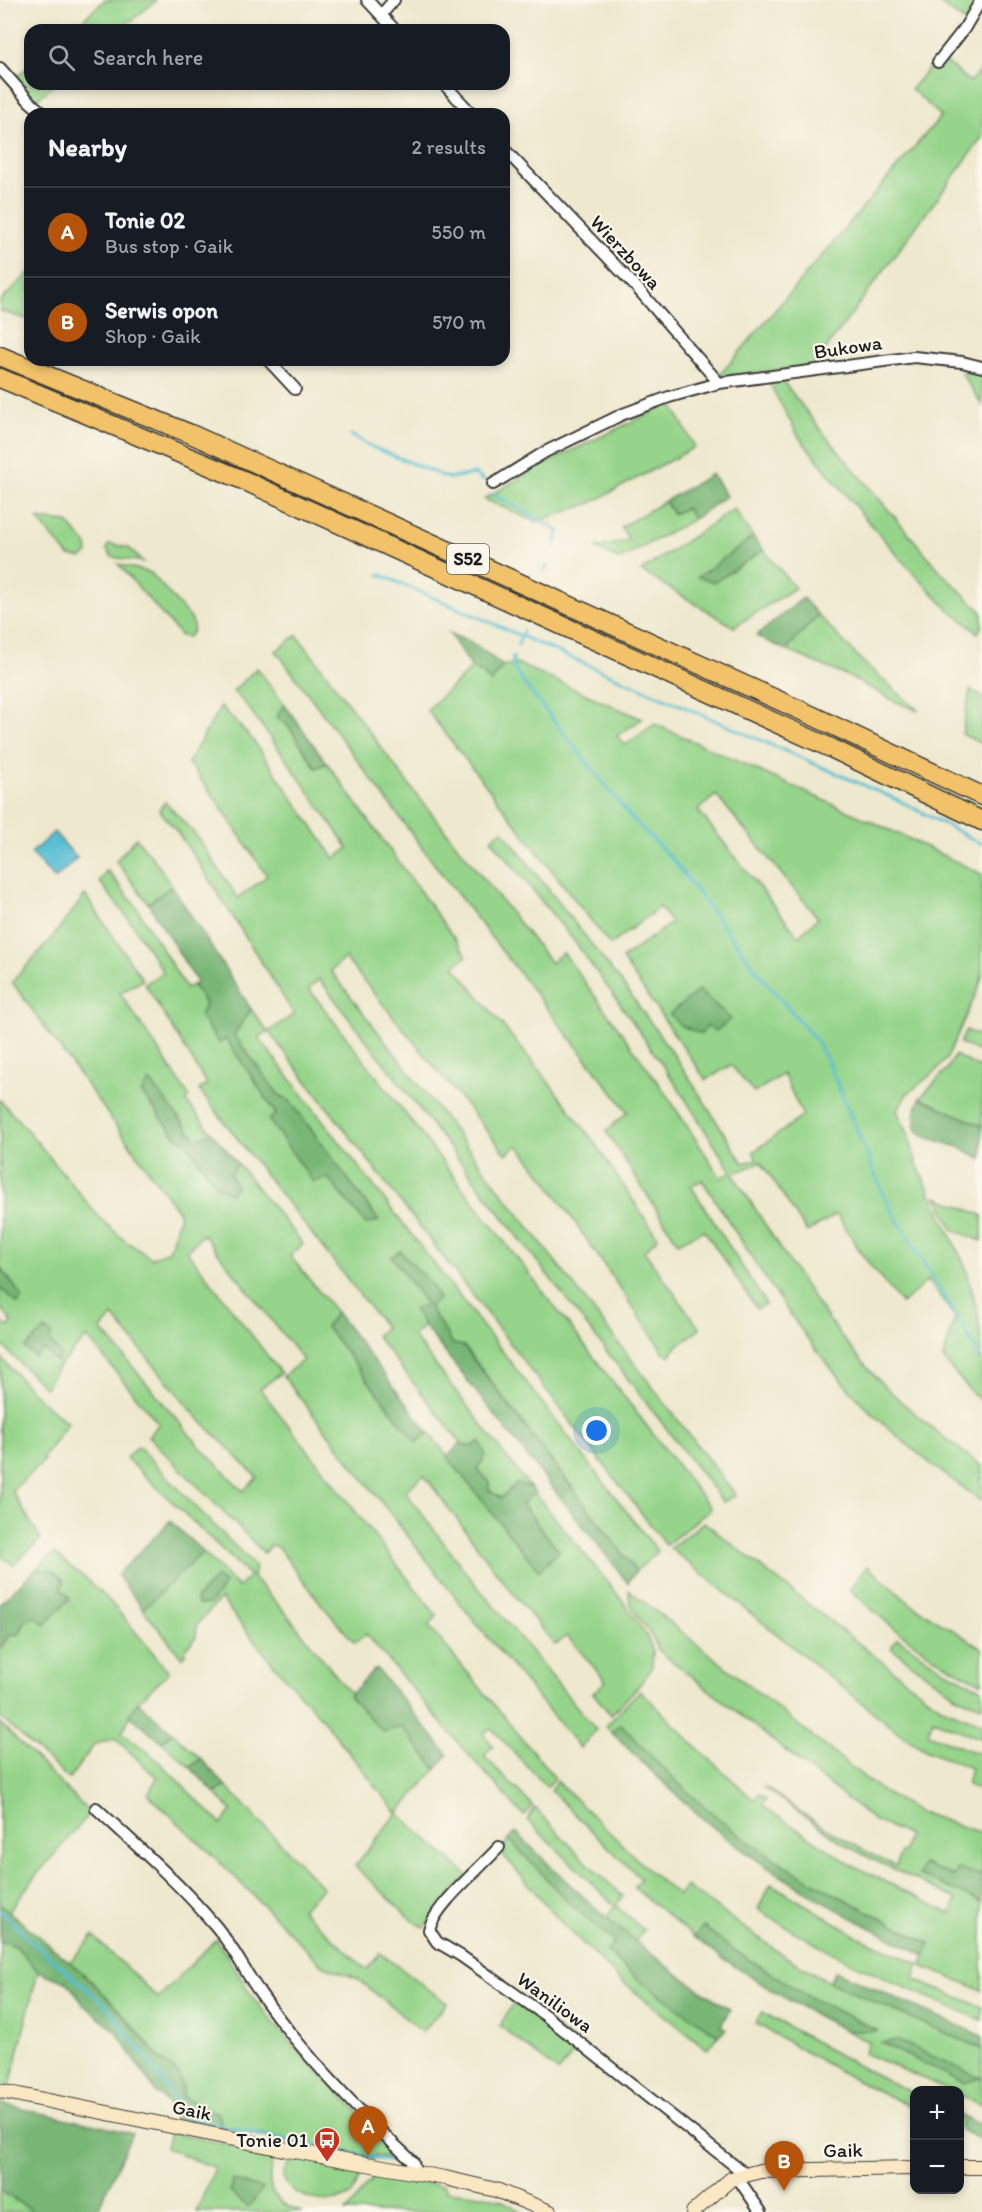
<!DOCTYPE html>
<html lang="en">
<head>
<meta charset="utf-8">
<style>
	body { margin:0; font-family:Itim,sans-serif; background:#20242c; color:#f1f3f6 }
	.controls { position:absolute; right:18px; bottom:18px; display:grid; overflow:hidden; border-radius:12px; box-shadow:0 3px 9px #0003 }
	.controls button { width:54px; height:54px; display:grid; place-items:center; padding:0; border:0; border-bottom:2px solid #363941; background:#171b24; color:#f1f3f6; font:30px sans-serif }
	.you { position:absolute; left:597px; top:1431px; width:21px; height:21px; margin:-15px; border:4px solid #fff; border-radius:50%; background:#1a73e8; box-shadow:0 0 0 9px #1a73e833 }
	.badge { display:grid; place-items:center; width:39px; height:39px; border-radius:50%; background:#b45309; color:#fff; font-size:20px; font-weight:700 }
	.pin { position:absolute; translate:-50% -50px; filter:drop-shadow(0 2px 3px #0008) }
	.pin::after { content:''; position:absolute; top:32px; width:21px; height:18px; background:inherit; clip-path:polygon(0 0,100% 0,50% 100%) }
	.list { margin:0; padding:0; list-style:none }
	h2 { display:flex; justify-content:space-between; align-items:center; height:78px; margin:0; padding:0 24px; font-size:26px }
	h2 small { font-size:20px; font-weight:400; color:#9ea1a6 }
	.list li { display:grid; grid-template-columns:39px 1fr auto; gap:18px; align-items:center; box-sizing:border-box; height:90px; padding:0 24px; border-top:2px solid #363941 }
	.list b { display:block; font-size:22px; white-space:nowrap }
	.list p { margin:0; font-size:20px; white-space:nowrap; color:#9ea1a6 }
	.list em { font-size:20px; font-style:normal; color:#9ea1a6 }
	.icon { flex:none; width:33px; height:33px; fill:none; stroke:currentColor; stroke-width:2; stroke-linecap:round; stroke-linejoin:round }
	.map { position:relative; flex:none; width:982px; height:2212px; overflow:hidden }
	.search { position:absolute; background:#171b24; box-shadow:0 3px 9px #0003; left:24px; top:24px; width:486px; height:66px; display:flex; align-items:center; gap:15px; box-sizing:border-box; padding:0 21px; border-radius:18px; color:#9ea1a6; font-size:22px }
	.panel { position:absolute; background:#171b24; box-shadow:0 3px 9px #0003; left:24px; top:108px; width:486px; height:258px; border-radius:18px }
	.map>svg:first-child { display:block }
	.green { fill:#95d48a; stroke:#587853; stroke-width:1.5; fill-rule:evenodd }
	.forest { fill:#78b676; stroke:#4a6949; stroke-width:1.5 }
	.water { fill:#56bdd3; stroke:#396c78; stroke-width:1.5 }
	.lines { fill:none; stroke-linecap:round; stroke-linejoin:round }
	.stream { stroke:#56bdd3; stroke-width:3 }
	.street-casing { stroke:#3c3b37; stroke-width:14 }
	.secondary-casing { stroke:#3c3b37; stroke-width:16 }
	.highway-casing { stroke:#3c3b37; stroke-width:21 }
	.street { stroke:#fff; stroke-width:10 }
	.secondary { stroke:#fae7c3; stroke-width:14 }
	.highway { stroke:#f2c26a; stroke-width:18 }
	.labels { text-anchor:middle; stroke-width:4.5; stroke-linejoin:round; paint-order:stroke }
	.shield { fill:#fbf7ec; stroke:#5f5e5a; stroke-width:1.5 }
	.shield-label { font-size:18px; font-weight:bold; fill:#1c1c1c }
	.street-label { font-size:20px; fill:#1c1c1c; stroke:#fbf7ec }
	.poi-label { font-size:20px; fill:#1c1c1c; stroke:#fbf7ec; text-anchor:end }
</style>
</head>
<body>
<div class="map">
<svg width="982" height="2212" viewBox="0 0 982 2212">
	<rect width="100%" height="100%" fill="#fbf7ec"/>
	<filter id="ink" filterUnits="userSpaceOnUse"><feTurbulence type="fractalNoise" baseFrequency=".0167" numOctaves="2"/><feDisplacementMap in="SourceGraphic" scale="12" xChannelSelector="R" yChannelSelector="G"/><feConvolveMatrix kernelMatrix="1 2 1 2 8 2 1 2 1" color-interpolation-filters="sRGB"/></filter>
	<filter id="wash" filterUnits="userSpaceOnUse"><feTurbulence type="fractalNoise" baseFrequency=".008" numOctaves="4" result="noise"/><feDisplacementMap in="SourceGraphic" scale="24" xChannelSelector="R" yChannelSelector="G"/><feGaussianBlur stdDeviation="1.35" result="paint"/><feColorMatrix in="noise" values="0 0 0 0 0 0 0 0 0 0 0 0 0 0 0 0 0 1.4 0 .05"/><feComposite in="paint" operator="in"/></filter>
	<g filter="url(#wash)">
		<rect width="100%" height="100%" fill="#eee8ce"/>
		<path class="green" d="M105,0H155L156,1L120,30H71Z
			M935,0H977L965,22Z
			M945,61L970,82L982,68V138L813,366L718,377L941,116L911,89L934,62Z
			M30,65V84H55L36,100L14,79Z
			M30,272V320L0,311V301Z
			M982,371V405L961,372Z
			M779,376L820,429L942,573L982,612V626L978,633L947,608L914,574L864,517L799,437L767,379Z
			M671,403L695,447L591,503L536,522L484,499L542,465Z
			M665,501L673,514L687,508L694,519L619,560L596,548L629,540L621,527Z
			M734,509L753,537L699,577L714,582L764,550L795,588L734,627L641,571Z
			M37,519L67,522L87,545L88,553L82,558L69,556Z
			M110,544L129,548L143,562L112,557L106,548Z
			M118,564L151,573L192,620C194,627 194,632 188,637L181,636Z
			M818,615L863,662L919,711L894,701L852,678L786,650Z
			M297,635L413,790L551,963L563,952L664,1091L721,1178L731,1171L679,1089L630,1018L574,941L491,839L502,830L625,987L679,1062L743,1163L757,1159L753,1152L803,1116L783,1074L754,1093L731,1065L706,1080L622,959L671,923L660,907L610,945L427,710L472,668L482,673L491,682L503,666L516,663L642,719L617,736L625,745L655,724L901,835L982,874V976L979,987L947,1058L936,1071L907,1094L897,1111L908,1133L916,1162L966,1268L977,1310L982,1351L978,1355L982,1363V1402L972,1393L943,1359L955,1317L928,1280L902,1304L863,1256L837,1214L807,1232L761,1162L733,1174C777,1242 819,1315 874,1375C906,1409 945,1439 982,1466V1501C937,1470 893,1436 855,1396C795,1331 750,1253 702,1180L691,1186L766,1304L757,1309L704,1230L678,1243L606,1131L628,1112L441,873L276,651ZM716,795L818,918L798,936L698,810Z
			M257,668L284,704L278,717L290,728L316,768L327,763L467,956L454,966L548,1081L595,1143L658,1238L644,1251L700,1329L677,1346L670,1356L664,1353L548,1183L518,1145L506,1154L345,958L331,971L736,1495L723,1502L319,979L309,989L711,1509L666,1545L269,1032L258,1037L658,1552L636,1571L464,1346L453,1344L429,1307L439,1298L399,1251L392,1257L427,1305L414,1309L424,1326L413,1336L530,1487L517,1483L501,1498L489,1490V1481L476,1469L480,1442L471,1447L461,1443L376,1336L385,1327L199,1090L207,1084L145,984L163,972L133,925L99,881L107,870L135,905L186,988L193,985L276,1114L269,1120L328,1178L366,1224L379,1221L290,1101L278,1094L233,1034L251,1009L268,1032L294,1014L202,868L178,833L159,810L165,802L195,834L238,898L267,876L212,794L188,763L221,706L252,739L335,859L348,848L286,759L248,707L233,691Z
			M970,690L982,695V744L962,734Z
			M136,838L157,863L172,886L148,903L116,861Z
			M85,895L143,980L120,993L190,1097L186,1101L212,1133L196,1140L150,1082L141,1092L177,1138L187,1143L214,1183L230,1174L238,1164L303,1244L290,1256L336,1312L326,1327L416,1442L429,1433L539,1571L559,1551L522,1504L534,1492L622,1600L647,1636L653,1651L652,1666L644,1680L611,1715L593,1693L606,1681L567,1636L555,1645L499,1576L424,1475L405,1491L468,1575L596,1730L580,1748L474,1621L283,1376L303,1360L203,1234L187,1251L281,1373L260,1389L437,1616L429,1626L555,1778L547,1787L491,1728L483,1734L493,1746L484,1756L533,1806L524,1816L460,1745L366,1634L355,1643L322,1605L278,1547L272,1545L264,1553L148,1436L159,1424L87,1337L60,1365L45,1388L0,1343V1321L8,1327L12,1322L0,1307V1288L17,1303L23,1298L0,1267V1100L29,1132L99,1217L123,1239L151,1258L169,1251L180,1214L12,982L50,940ZM113,1316L197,1417L257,1477L243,1491L202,1449L101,1329Z
			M966,1030L982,1037V1053L960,1043Z
			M955,1055L982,1069V1126L920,1098L947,1069Z
			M937,1197L982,1215V1241L953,1230Z
			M0,1357L39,1399L68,1423L43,1458L44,1460L12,1491L41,1539L13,1565L0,1555Z
			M138,1446L200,1511L255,1566L253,1577L285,1612L351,1694L350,1696L402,1727L436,1769L398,1813L467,1875L425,1927L414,1922L355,1866L397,1813L323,1720L274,1665L221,1599L197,1624L196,1637L184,1651L186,1653L182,1658L143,1609L203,1552L238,1587L250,1576L126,1458Z
			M704,1522L927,1697L945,1709L982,1724V1739L933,1720L928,1734L982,1755V1790L967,1785L971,1768L927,1751L903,1736L670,1548Z
			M54,1553L85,1578L109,1600L169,1672L138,1702L122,1732L153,1756L221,1824L232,1811L215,1793L226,1786L323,1888L301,1909L367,1970L380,1953L447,2003L422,2032L358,1979L322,1965L229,1871L148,1794L157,1778L115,1738L94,1745L69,1779L0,1717V1648L10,1635L19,1634L26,1620L70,1598L61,1589L64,1581L54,1571L36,1569Z
			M867,1566L912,1605L982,1648V1683C932,1661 889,1627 850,1589Z
			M629,1590L879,1789L919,1812L982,1833V1875L958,1869L954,1876L923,1864L919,1875L982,1902V1990L921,1966L930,1943C857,1905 780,1870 716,1817C682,1789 651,1757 621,1725L612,1733L606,1726L640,1690L690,1741L754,1800L759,1794L766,1799L763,1806L850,1864L951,1914L956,1899L868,1857L843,1843L763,1787H766C807,1817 849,1845 896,1866L901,1852H904L908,1835L875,1821L657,1649C652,1626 626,1614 629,1590Z
			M897,1638L944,1670L982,1689V1706L957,1697L891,1648Z
			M0,1723L90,1813L33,1879L9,1912L0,1904Z
			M172,1732L201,1759L190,1767L162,1742Z
			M557,1781L647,1869L679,1896L686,1886L786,1957L829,1982L982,2049V2105L960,2095V2090H949L864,2053L868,2042L847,2031L876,2030L804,1994L731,1948L704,1927L694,1937L634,1888L641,1879L551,1791Z
			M535,1808L581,1857L623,1896L616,1906L644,1930L635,1942L606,1918L615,1906L527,1820Z
			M509,1839L567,1901L614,1942L607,1952L636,1978L719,2036L707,2049L619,1979L559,1920L500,1851Z
			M771,1884L862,1939L919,1964L914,1979L982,2007V2020C904,1988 828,1956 758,1909Z
			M93,1936L158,1998L216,1939L254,1999L288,2040L391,2146L389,2158L375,2155L373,2160L222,2128L218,2114L183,2097L180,2075L160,2059L129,2021L69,1963Z
			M0,1941L16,1946L38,1971L10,2086L0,2084Z
			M516,1998L579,2046L559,2072L500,2026Z
			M762,2012L855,2064L914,2094V2108L855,2080L755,2023Z
			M170,2132L273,2154C266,2186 268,2201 302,2212H196L215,2168L166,2148Z
			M297,2156L362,2169C359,2178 357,2187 351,2195C325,2212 254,2187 297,2156Z
			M381,2173L445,2186L446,2191C474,2194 499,2194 521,2212H346C358,2200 366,2180 381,2173Z
			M0,2190L34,2212H0Z"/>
		<path class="forest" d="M712,474L726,496L694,519L686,508L673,514L665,501Z
			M753,537L764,550L714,582L698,577Z
			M803,598L818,615L786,650L756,636Z
			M449,633L476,645L503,666L491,682L482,673L472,668Z
			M284,704L327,763L316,768L290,728L277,717Z
			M172,886L251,1009L234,1035L278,1094L290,1101L379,1221L366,1224L328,1178L313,1182L269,1120L276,1113L226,1039L219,1043L200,1017L205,1004L193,985L197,982L148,903Z
			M699,990L731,1019L716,1031L707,1027L701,1034L680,1025L670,1014Z
			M150,1081L196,1139L212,1133L238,1164L230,1174L236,1186L230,1194L214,1183L187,1143L177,1138L141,1092Z
			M920,1098L982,1126V1159L959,1147L925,1137L916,1129L914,1114Z
			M400,1251L431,1284L439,1299L429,1307L453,1344L463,1346L636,1571L628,1583L424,1326L413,1309L427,1305L392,1257Z
			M0,1267L23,1298L18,1304L0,1288Z
			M336,1312L429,1433L416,1442L326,1327Z
			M45,1329L51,1335L50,1342L61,1355L57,1362L43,1349L35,1357L25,1348Z
			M480,1442L486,1455L477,1469L489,1481V1490L501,1498L517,1483L530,1487L534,1492L522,1504L559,1551L539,1571L447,1457L461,1443L471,1447Z
			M170,1521L203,1552L143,1609L117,1575Z
			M36,1569L54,1571L64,1581L61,1589L70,1598L45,1625L35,1617L26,1620L19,1634L10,1635L0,1648V1603Z
			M216,1577L225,1584L210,1604H198L196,1599Z
			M376,1668L448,1755L436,1769L402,1727L383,1732L349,1696Z
			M138,1702L172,1732L162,1742L129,1715Z
			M621,1724C651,1757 682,1789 717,1817C780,1870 858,1905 930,1944L925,1955C856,1922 780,1880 720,1833C682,1802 647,1767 612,1733Z
			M201,1759L226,1786L215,1793L190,1767Z
			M516,1832C583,1899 649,1959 730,2009L721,2026L726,2029L719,2036L636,1978L607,1951L614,1942L567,1901L509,1839Z
			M923,1864L954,1876L958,1869L982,1875V1902L919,1875Z
			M0,1904L83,1973L117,2007L160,2059L180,2075L183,2097L219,2114L222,2128L174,2120L170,2106L156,2092L115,2030L84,2005L68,1983L38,1971L16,1946L0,1941Z
			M703,1927L731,1948L804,1994L878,2031H847L819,2017L771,1990L719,1956L694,1937Z
			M835,1971L982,2036V2049L829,1982Z
			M897,2040L981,2078L964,2083L881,2043Z
			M0,2104L132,2133L97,2212H34L0,2190Z
			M960,2115L982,2125V2140L960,2130Z
			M232,2180L263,2189L248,2207L230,2192Z"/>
		<path class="water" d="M54,832L77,858L55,879L31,853Z"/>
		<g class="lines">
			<path class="stream" d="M351,435L372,447L448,478L475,474L484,481
				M493,494L558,530L556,545
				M545,571L547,566
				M379,574L900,801L982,844
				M518,645L523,631
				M513,657V666L523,682L630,816L674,861L761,976L816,1040L830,1066L887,1203L982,1359
				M0,1910L28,1938L106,2005L151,2064L188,2119L399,2163
				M501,2185L527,2193"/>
		</g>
	</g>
	<g filter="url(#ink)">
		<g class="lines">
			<g class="street-casing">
				<path id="street" d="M367,0L395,30
					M381,15L394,0
					M938,62L964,29L981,0
					M0,68L30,102L44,114
					M444,84L472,114
					M504,149L638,289L719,383
					M268,360L295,389
					M493,484L545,452L623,414L669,397L719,383L914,357L962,362L982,367
					M96,1808C136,1845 177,1881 213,1923C232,1944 244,1971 261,1994C304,2056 358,2111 413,2162L416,2174
					M499,1847C481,1868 435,1905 429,1930L437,1942L461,1956L546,2016L745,2174
					M737,2177L761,2212"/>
			</g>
			<g class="secondary-casing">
				<path id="secondary" d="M0,2091L283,2149L445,2178L496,2190L550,2212
					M960,2167H982
					M693,2212L731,2179L760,2171L914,2168"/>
			</g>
			<g class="highway-casing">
				<path id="highway" d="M0,356L193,435L813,716L982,796
					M0,378L243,480L833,749L982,821"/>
			</g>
			<use href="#street" class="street"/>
			<use href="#secondary" class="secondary"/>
			<use href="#highway" class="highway"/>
		</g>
	</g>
	<defs>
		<g id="bus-pin" transform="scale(1.35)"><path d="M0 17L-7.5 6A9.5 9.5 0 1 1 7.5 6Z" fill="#c8321e" stroke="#fbf7ec"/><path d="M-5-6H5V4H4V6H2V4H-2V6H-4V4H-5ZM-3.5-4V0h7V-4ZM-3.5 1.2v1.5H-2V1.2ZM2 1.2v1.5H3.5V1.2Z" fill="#fff"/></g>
	</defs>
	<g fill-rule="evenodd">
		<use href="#bus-pin" x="327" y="2140"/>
	</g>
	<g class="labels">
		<rect class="shield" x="447" y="544" width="42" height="30" rx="4.5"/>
		<g class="shield-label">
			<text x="468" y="565">S52</text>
		</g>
		<g class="street-label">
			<text transform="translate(626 252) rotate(47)" y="7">Wierzbowa</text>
			<text transform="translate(848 347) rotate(-8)" y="7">Bukowa</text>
			<text transform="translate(555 2002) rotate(36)" y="7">Waniliowa</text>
			<text transform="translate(192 2110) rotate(12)" y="7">Gaik</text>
			<text transform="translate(843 2150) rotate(-1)" y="7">Gaik</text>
		</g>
		<g class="poi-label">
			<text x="308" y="2147">Tonie 01</text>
		</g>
	</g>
</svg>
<div class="controls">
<button>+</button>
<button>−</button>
</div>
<div class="you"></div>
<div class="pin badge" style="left:368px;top:2156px">A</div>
<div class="pin badge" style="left:784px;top:2191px">B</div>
<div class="search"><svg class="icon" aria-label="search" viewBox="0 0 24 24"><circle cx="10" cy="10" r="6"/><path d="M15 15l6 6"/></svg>Search here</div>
<section class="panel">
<h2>Nearby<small>2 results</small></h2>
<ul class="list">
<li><span class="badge">A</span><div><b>Tonie 02</b><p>Bus stop · Gaik</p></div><em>550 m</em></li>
<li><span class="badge">B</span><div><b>Serwis opon</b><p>Shop · Gaik</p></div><em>570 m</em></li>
</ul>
</section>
</div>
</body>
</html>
